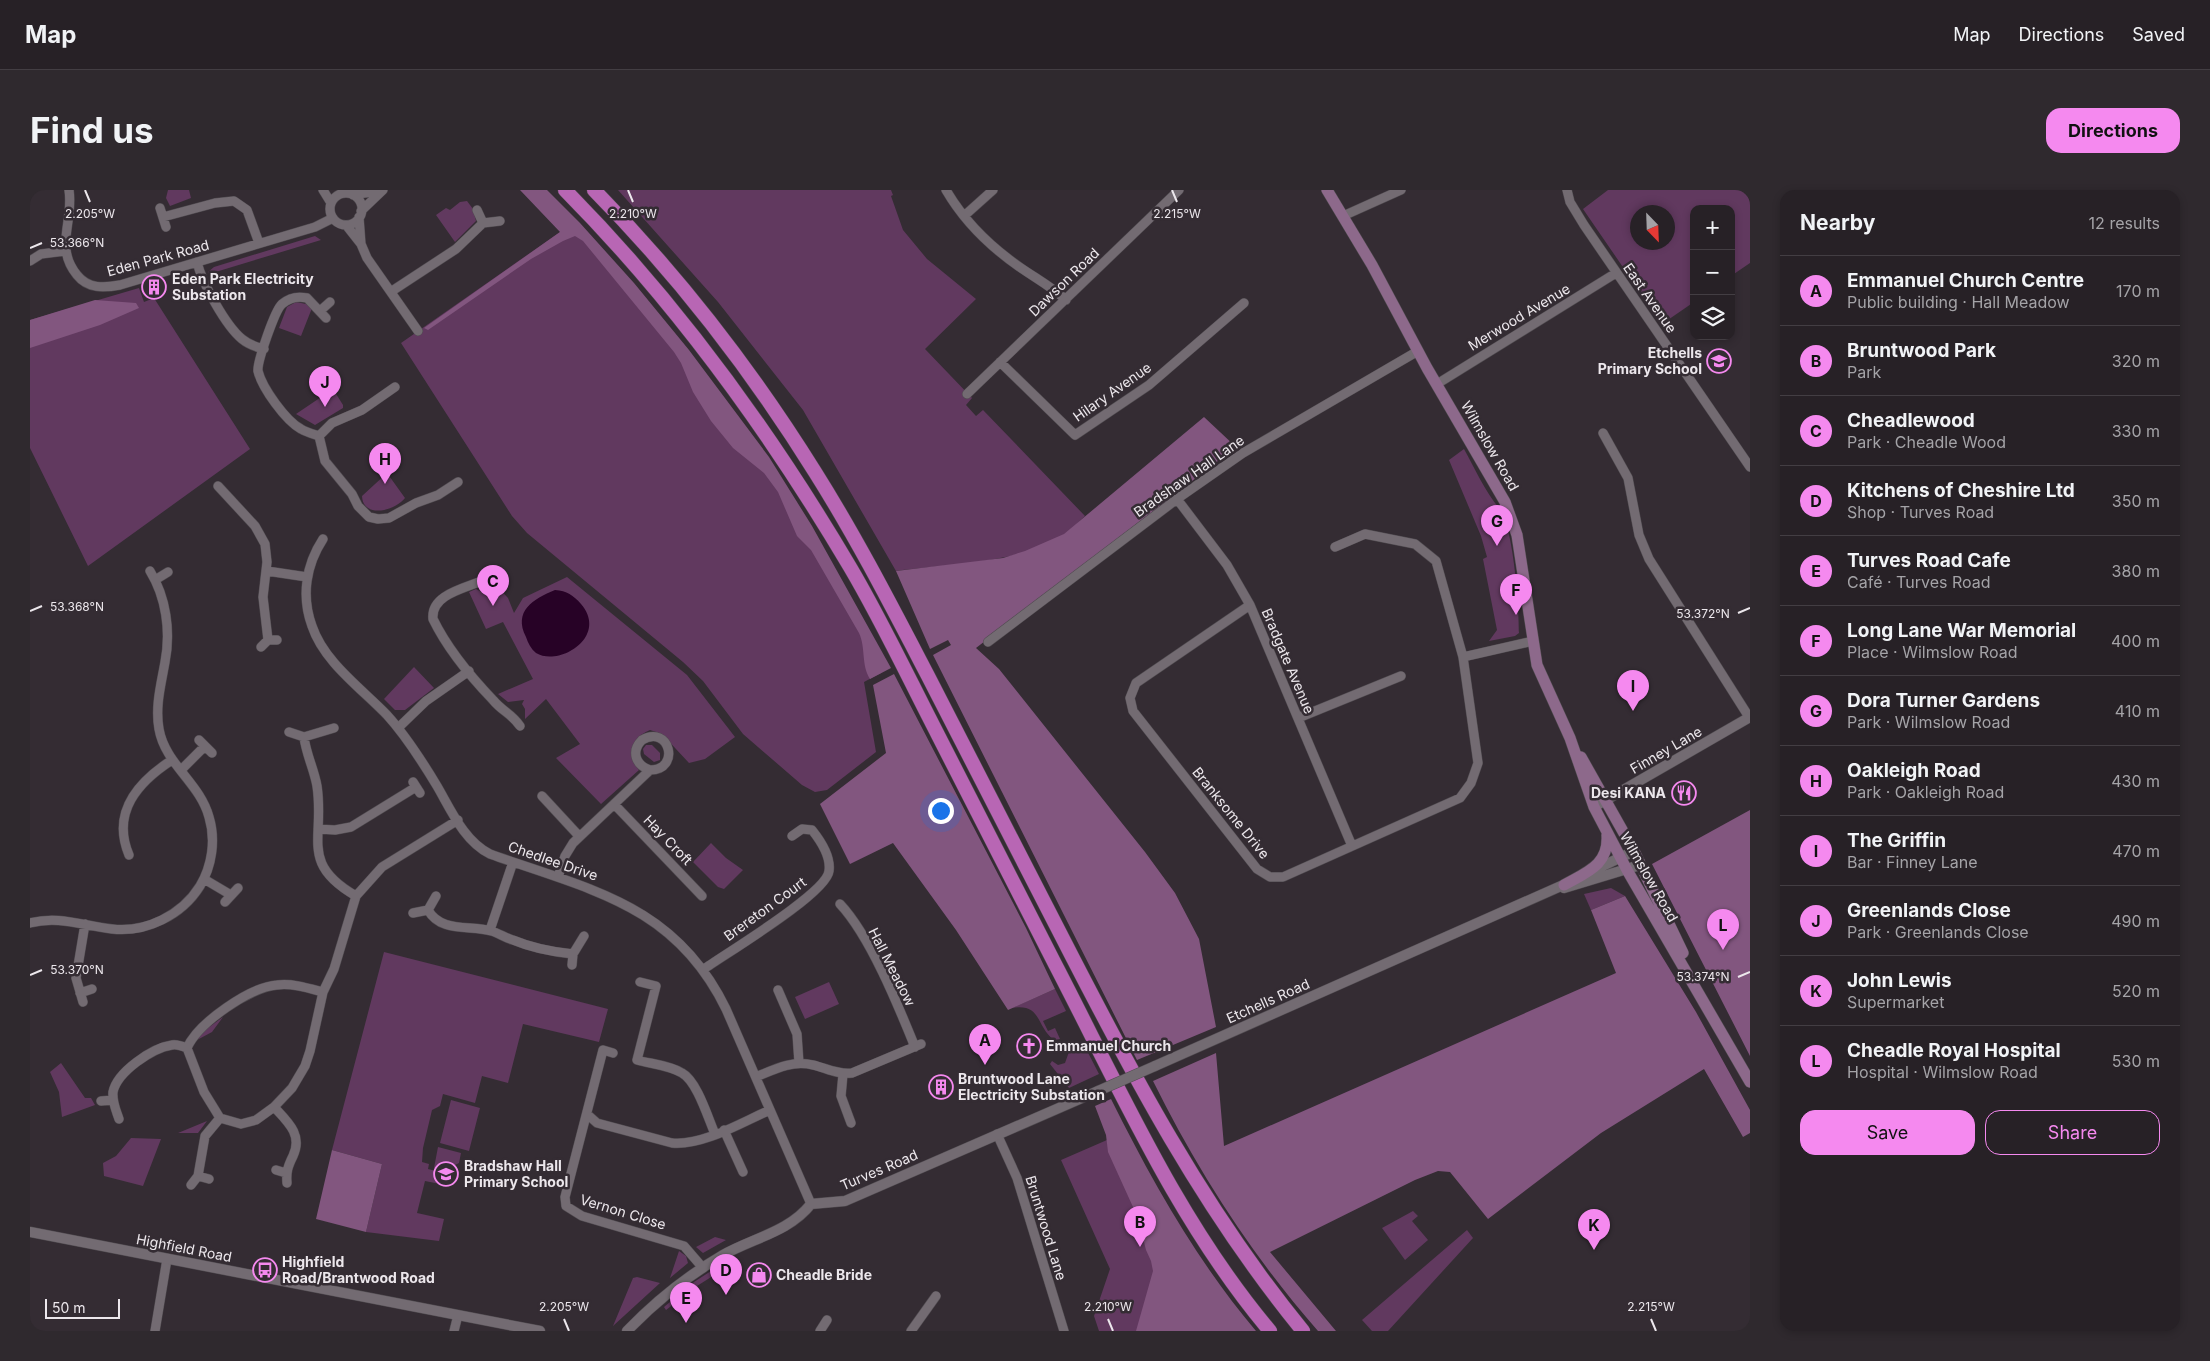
<!DOCTYPE html>
<html lang="en">
<head>
<meta charset="utf-8">
<style>
	body { margin:0; font-family:Inter,sans-serif; background:#2f292e; color:#f1f3f6 }
	.controls { position:absolute; right:15px; top:15px; display:grid; overflow:hidden; border-radius:10px; box-shadow:0 2px 8px #0003 }
	.controls button { width:45px; height:45px; display:grid; place-items:center; padding:0; border:0; border-bottom:1px solid #433e43; background:#272126; color:#f1f3f6; font:25px sans-serif }
	.compass { position:absolute; left:1600px; top:15px; width:45px; height:45px; border-radius:50%; background:#272126; box-shadow:0 2px 8px #0003; rotate:157deg }
	.scale { position:absolute; left:15px; bottom:12px; width:75px; box-sizing:border-box; padding-left:5px; border:2px solid #ece7ec; border-top:0; font-size:14px; line-height:18px; white-space:nowrap; color:#ece7ec; -webkit-text-stroke:4px #342c33; paint-order:stroke }
	.you { position:absolute; left:910px; top:620px; width:18px; height:18px; margin:-12px; border:4px solid #fff; border-radius:50%; background:#1a73e8; box-shadow:0 0 0 8px #1a73e833 }
	.badge { display:grid; place-items:center; width:32px; height:32px; border-radius:50%; background:#f589ef; color:#111; font-size:16px; font-weight:700 }
	.pin { position:absolute; translate:-50% -41px; filter:drop-shadow(0 1px 2px #0008) }
	.pin::after { content:''; position:absolute; top:26px; width:18px; height:15px; background:inherit; clip-path:polygon(0 0,100% 0,50% 100%) }
	.list { margin:0; padding:0; list-style:none }
	h2 { display:flex; justify-content:space-between; align-items:center; height:65px; margin:0; padding:0 20px; font-size:21px }
	h2 small { font-size:16px; font-weight:400; color:#a4a3a7 }
	.list li { display:grid; grid-template-columns:32px 1fr auto; gap:15px; align-items:center; box-sizing:border-box; height:70px; padding:0 20px; border-top:1px solid #433e43 }
	.list b { display:block; font-size:19px; white-space:nowrap }
	.list p { margin:0; font-size:16px; white-space:nowrap; color:#a4a3a7 }
	.list em { font-size:16px; font-style:normal; color:#a4a3a7 }
	.actions { display:flex; gap:10px; padding:15px 20px }
	.actions a { flex:1; padding:11px 0; border:1px solid #f589ef; border-radius:15px; text-align:center; font-size:18px; color:#f589ef }
	.actions .main { background:#f589ef; color:#111 }
	.icon { flex:none; width:28px; height:28px; fill:none; stroke:currentColor; stroke-width:2; stroke-linecap:round; stroke-linejoin:round }
	.map { position:relative; flex:none; width:1720px; height:1141px; overflow:hidden; border-radius:15px }
	header { display:flex; align-items:center; gap:30px; box-sizing:border-box; height:70px; padding:0 25px; background:#272126; border-bottom:1px solid #433e43 }
	header strong { font-size:24px }
	nav { display:flex; gap:28px; margin-inline-start:auto; font-size:18px }
	.intro { display:flex; align-items:center; justify-content:space-between; box-sizing:border-box; height:120px; padding:0 30px }
	h1 { margin:0; font-size:35px }
	.button { padding:12px 22px; border-radius:15px; background:#f589ef; color:#111; font-size:18px; font-weight:700 }
	main { display:flex; gap:30px; padding:0 30px }
	aside { flex:1; background:#272126; border-radius:15px; box-shadow:0 2px 8px #0003 }
	.map>svg:first-child { display:block }
	.green { fill:#61395f; fill-rule:evenodd }
	.forest { fill:#82567f }
	.water { fill:#270226 }
	.lines { fill:none; stroke-linecap:round; stroke-linejoin:round }
	.minor-casing { stroke:#514c51; stroke-width:10 }
	.tertiary-casing { stroke:#514c51; stroke-width:11 }
	.secondary-casing { stroke:#514c51; stroke-width:12 }
	.trunk-casing { stroke:#514c51; stroke-width:15 }
	.minor { stroke:#736b72; stroke-width:9 }
	.tertiary { stroke:#736b72; stroke-width:10 }
	.secondary { stroke:#8d698b; stroke-width:11 }
	.trunk { stroke:#b866b4; stroke-width:14 }
	.tertiary-bridge-casing { stroke:#514c51; stroke-width:11; stroke-linecap:butt }
	.tertiary-bridge { stroke:#736b72; stroke-width:10 }
	.ticks { fill:none; stroke:#ece7ec; stroke-width:2 }
	.labels { text-anchor:middle; stroke-width:5; stroke-linejoin:round; paint-order:stroke }
	.street-label { font-size:14px; fill:#ece7ec; stroke:#342c33 }
	.poi-label { font-size:14px; font-weight:bold; fill:#ece7ec; stroke:#342c33; text-anchor:start }
	.ticks-label { font-size:12px; text-anchor:middle; fill:#ece7ec; stroke:#342c33; stroke-width:5; stroke-linejoin:round; paint-order:stroke }
</style>
</head>
<body>
<header>
<strong>Map</strong>
<nav><a>Map</a><a>Directions</a><a>Saved</a></nav>
</header>
<div class="intro"><h1>Find us</h1><a class="button">Directions</a></div>
<main>
<div class="map">
<svg width="1720" height="1141" viewBox="0 0 1720 1141">
	<rect width="100%" height="100%" fill="#342c33"/>
	<path class="green" d="M138,0H159L161,8L140,16L136,8Z
		M588,0H861L863,5L861,6L873,40L897,69L946,109L895,159L942,208L936,215L946,226L953,220L1055,326C1048,332 1042,339 1035,344C991,374 917,374 866,381L773,220L688,112Z
		M1578,0H1720V73L1701,86V19H1664V112L1632,134L1553,19ZM1608,22H1638V52H1608Z
		M437,11L443,19L446,31L425,52L406,25L416,18L420,20L430,12Z
		M543,33L757,298L851,483L834,492L846,562L797,600L785,602L772,595L713,544L673,491L653,472L497,343L482,326L371,153Z
		M285,46L291,50L179,84L178,82L184,77Z
		M109,98L114,112L124,108L220,259L58,376L0,258V130Z
		M266,112L276,114L282,118L271,146L249,138L257,117Z
		M303,199L313,215V218L285,235L266,224Z
		M1434,259C1445,279 1455,301 1469,318C1484,338 1489,417 1489,443L1485,446L1459,451L1467,440L1453,369L1457,367L1451,346L1419,270Z
		M357,283L375,308C365,321 333,329 332,306Z
		M537,387L657,485L705,547L675,569L659,573L632,544L620,540C601,548 596,564 609,580L571,614L526,568L550,554L516,509L495,529V519L492,514L494,510L478,512L468,504L503,489L473,432L456,439L439,402L446,399L461,407L466,395L478,408L484,423L493,408Z
		M384,477L404,498L375,520H365L354,509Z
		M616,555H622L630,563V570L624,572L614,564L613,559Z
		M681,653L696,668L713,680L694,699L688,697L663,672Z
		M1581,698L1595,706L1561,720L1554,704Z
		M354,762L578,819L569,852L493,834L478,893L452,886L445,913L413,904L410,916L402,920L393,958L392,972L399,974L398,979L418,984L415,995L395,991L387,1023L414,1029L409,1051L336,1042L352,974L302,960Z
		M799,792L809,814L775,829L765,807Z
		M1025,799L1036,821L1013,831L1018,841L1025,838L1030,849L1024,850C1006,837 1012,813 982,818Z
		M193,827L182,842L167,850L171,843Z
		M1053,853L1069,884L1039,898L1020,874L1022,871L1028,875L1035,873L1040,859Z
		M31,873L55,908H61L65,915L32,927L29,902L20,882Z
		M421,910L450,918L439,961L410,953Z
		M177,931L168,943H148Z
		M101,948L131,949L113,996L74,986L73,973L86,966Z
		M1077,950L1216,1141H1069L1064,1126L1080,1079L1031,970Z
		M408,957L431,963L429,973L419,978L417,982L404,978Z
		M1383,1021L1388,1026L1382,1031L1398,1050L1375,1070L1352,1038Z
		M1437,1040L1443,1048L1358,1141H1342L1332,1130Z
		M685,1047L696,1050L673,1063L666,1057Z
		M649,1061L656,1066L658,1073L640,1088Z
		M695,1072L697,1077L667,1096L636,1120L634,1117L664,1092Z
		M607,1087L630,1093L583,1136L603,1088Z"/>
	<path class="forest" d="M490,0H517L550,33L604,93L659,160L739,267L782,336L861,478L840,489C831,475 836,458 829,443L781,360L767,346L748,302L734,283L703,258L681,231L663,202L651,173L644,162L553,51L545,46L533,51L501,69L398,140L394,138L530,42Z
		M65,110L106,113L109,118L70,135L0,158V130Z
		M1174,227L1206,257L946,458L969,479L1115,662L1145,703L1169,749L1186,837L1107,870L903,465L921,455L918,450L900,459L866,381L973,368L995,361L1034,344Z
		M864,484L996,738L1025,799L978,820L926,740L863,653L820,674L790,614L856,563L843,495Z
		M1720,620V866L1622,674Z
		M1595,706L1666,822L1720,920V943L1713,947L1674,879L1571,943L1458,1029L1420,982L1408,981L1385,990L1240,1062L1306,1141H1288C1222,1066 1167,980 1123,891L1186,863L1194,956L1586,783L1561,720Z
		M1081,909C1122,991 1166,1070 1226,1141H1106L1123,1081L1121,1071L1116,1060L1108,1028L1078,962L1076,945L1065,916Z
		M302,960L352,974L336,1042L286,1029Z"/>
	<path class="water" d="M525,400C537,401 543,405 551,414C579,447 529,477 506,463C501,459 498,453 496,447C483,421 503,409 525,400Z"/>
	<g class="lines">
		<g class="minor-casing">
			<path id="minor" d="M39,0C44,32 24,57 47,85C58,99 74,98 90,95L285,37L303,28
				M293,0L301,13
				M916,0C934,31 962,58 991,78C1007,89 1022,97 1036,110
				M1537,0L1540,12L1554,35L1720,277
				M300 19a16 16 0 1 1 32 0a16 16 0 1 1-32 0Z
				M323,5L352,0
				M130,18L136,37
				M447,20L453,33L470,31
				M331,21L353,0
				M934,26L963,0
				M1313,26L1371,0
				M133,27L185,13L204,11L217,20L229,53
				M329,27L331,54L337,68L388,141
				M316,35L331,54
				M0,71L11,64L35,61
				M167,72C172,93 196,136 212,149C218,154 226,157 234,159
				M362,101L426,59L453,33
				M291,120L300,112
				M970,172L1045,245L1119,195L1214,113
				M1407,194L1586,83
				M937,204L1149,0
				M1573,243L1598,288L1609,345L1619,369L1719,527
				M289,246C283,244 276,242 271,239C256,231 232,198 228,181C227,172 245,120 252,114C260,107 268,106 277,108L296,128
				M289,246L295,271L322,304L328,316L339,327L348,329L359,328L386,313L408,305L428,292
				M289,246L302,233L332,220L365,197
				M188,296L225,336L235,354L237,372L233,407L238,450
				M1147,309L1197,375L1220,415L1322,656
				M293,349C276,375 271,406 282,436C294,472 331,498 357,525C377,547 392,571 407,596C421,620 434,651 460,664C560,700 645,714 696,819L781,1014
				M1305,357L1335,344L1385,354L1406,371L1433,467L1503,451
				M237,381L277,387
				M466,384C448,397 400,400 403,429C417,458 441,487 463,510C473,522 481,523 490,536
				M125,390L138,382
				M1220,415L1106,493L1100,508L1103,521L1227,679L1240,687H1253L1430,608L1441,593L1448,573L1433,467
				M958,452L1147,309L1213,263L1388,161
				M231,457L238,450H247
				M1268,528L1371,486
				M368,538L396,511L439,481
				M259,542L274,547L304,538
				M274,547C276,564 284,579 287,596C295,649 269,673 326,706
				M169,550L182,563
				M151,580L175,556
				M383,592L390,603
				M512,606L549,646
				M584,614L672,706
				M288,639L305,640L321,637L386,597
				M99,665C81,622 108,592 142,570
				M528,687L535,666L543,653L620,580C651,580 640,534 612,550C601,561 605,575 620,580
				M174,689L201,705
				M406,706L398,720C411,743 440,735 461,741C469,743 475,748 483,750C502,758 523,762 543,764L554,746
				M195,712L208,698
				M810,714C840,746 868,815 885,857
				M383,723L398,720
				M0,733C29,725 53,736 82,739C116,743 152,725 170,696C182,676 186,650 179,627C170,593 135,574 129,539C125,516 131,495 135,472C141,441 136,407 120,381
				M460,740L483,672
				M542,775L543,764
				M674,779C695,764 797,703 799,681C801,667 790,650 782,640L772,639L762,646
				M610,792L626,796L607,870C621,874 639,875 652,883C667,891 678,928 685,944
				M748,800L767,844L769,873
				M293,802C278,798 262,793 247,795C220,797 168,833 157,858L174,902L190,928L211,934L226,930L244,917L262,898L275,876L280,861L293,802L304,779L326,706L352,677L428,630
				M50,803L62,799
				M53,812L46,788L55,734
				M583,863L573,860L535,1007L536,1016L552,1026L654,1056L673,1078
				M813,884L811,906L821,933
				M726,887C745,879 762,870 783,875C796,878 808,885 822,883L891,854
				M71,911L83,910
				M244,917C258,932 273,945 263,966C258,976 256,982 257,993
				M558,925L567,933L642,953C673,956 712,932 740,920
				M89,929C86,920 82,912 83,902C87,882 122,858 142,855C147,854 152,856 157,858
				M694,940L713,982
				M967,944L987,988L1034,1141
				M246,980L256,983
				M168,986L179,989
				M161,995L168,986L175,946L190,928
				M125,1141L137,1069
				M424,1141L428,1125
				M790,1141L797,1130
				M881,1141L906,1106"/>
		</g>
		<g class="tertiary-casing">
			<path id="tertiary" d="M1569,614L1720,527
				M1562,681L1604,661
				M1534,698L1610,675
				M1125,876L1540,692
				M0,1042L510,1141
				M597,1141C625,1112 657,1086 693,1065C723,1048 759,1042 781,1014L815,1011L1068,901"/>
		</g>
		<g class="secondary-casing">
			<path id="secondary" d="M1297,0L1342,75L1397,178L1475,312L1487,345L1507,475L1540,548L1564,617L1597,680L1720,892
				M1551,567L1604,661L1653,763
				M1534,695C1557,682 1579,675 1577,645"/>
		</g>
		<g class="trunk-casing">
			<path id="trunk" d="M535,0C647,113 739,240 820,377C852,431 879,489 908,545C947,621 986,697 1025,774C1090,899 1148,1032 1240,1141
				M564,0C648,85 722,181 785,282C826,347 861,415 897,484C941,570 985,656 1030,743C1101,882 1173,1019 1273,1141"/>
		</g>
		<use href="#minor" class="minor"/>
		<use href="#tertiary" class="tertiary"/>
		<use href="#secondary" class="secondary"/>
		<use href="#trunk" class="trunk"/>
		<g class="tertiary-bridge-casing">
			<path id="tertiary-bridge" d="M1068,901L1125,876"/>
		</g>
		<use href="#tertiary-bridge" class="tertiary-bridge"/>
	</g>
	<path class="ticks" d="M55,0L60,12M598,0L603,12M1142,0L1147,12M0,58L12,53M0,421L12,416M1708,423L1720,418M0,785L12,780M1708,787L1720,782M534,1129L539,1141M1078,1129L1083,1141M1621,1129L1626,1141"/>
	<defs>
		<g id="building-ring" transform="scale(1.25)"><circle r="9.5" fill="#342c33" stroke="#f589ef" stroke-width="1.5"/><path d="M-4-6H4V6H1V3H-1V6H-4ZM-2.5-4.3h1.7v1.8h-1.7ZM.8-4.3h1.7v1.8H.8ZM-2.5-1h1.7V.8h-1.7ZM.8-1h1.7V.8H.8Z" fill="#f589ef"/></g>
		<g id="school-ring" transform="scale(1.25)"><circle r="9.5" fill="#342c33" stroke="#f589ef" stroke-width="1.5"/><path d="M0-5L7-2L0 1L-7-2ZM-4 1L0 2.5L4 1V4Q0 6-4 4Z" fill="#f589ef"/></g>
		<g id="restaurant-ring" transform="scale(1.25)"><circle r="9.5" fill="#342c33" stroke="#f589ef" stroke-width="1.5"/><path d="M-5-6h1v4h1v-4h1v4h1v-4h1v5L-1.5 .5V6h-2V.5L-5-1ZM5-6V6H3V1.5H1.5Q1.5-4 5-6Z" fill="#f589ef"/></g>
		<g id="church-ring" transform="scale(1.25)"><circle r="9.5" fill="#342c33" stroke="#f589ef" stroke-width="1.5"/><path d="M-1.2-6h2.4v3.5h3.3v2.4h-3.3V6h-2.4V-.1h-3.3v-2.4h3.3Z" fill="#f589ef"/></g>
		<g id="bus-ring" transform="scale(1.25)"><circle r="9.5" fill="#342c33" stroke="#f589ef" stroke-width="1.5"/><path d="M-5-6H5V4H4V6H2V4H-2V6H-4V4H-5ZM-3.5-4V0h7V-4ZM-3.5 1.2v1.5H-2V1.2ZM2 1.2v1.5H3.5V1.2Z" fill="#f589ef"/></g>
		<g id="shop-ring" transform="scale(1.25)"><circle r="9.5" fill="#342c33" stroke="#f589ef" stroke-width="1.5"/><path d="M-5-2.5h2.3a2.7 3.5 0 0 1 5.4 0H5L5.5 6h-11ZM-1.5-2.5h3a1.5 2.3 0 0 0-3 0Z" fill="#f589ef"/></g>
	</defs>
	<g fill-rule="evenodd">
		<use href="#building-ring" x="124" y="97"/>
		<use href="#school-ring" x="1689" y="171"/>
		<use href="#restaurant-ring" x="1654" y="603"/>
		<use href="#church-ring" x="999" y="856"/>
		<use href="#building-ring" x="911" y="897"/>
		<use href="#school-ring" x="416" y="984"/>
		<use href="#bus-ring" x="235" y="1080"/>
		<use href="#shop-ring" x="729" y="1085"/>
	</g>
	<g class="labels">
		<g class="street-label">
			<text transform="translate(128 68) rotate(-15)" y="5">Eden Park Road</text>
			<text transform="translate(1034 92) rotate(-44)" y="5">Dawson Road</text>
			<text transform="translate(1620 108) rotate(55)" y="5">East Avenue</text>
			<text transform="translate(1489 127) rotate(-31)" y="5">Merwood Avenue</text>
			<text transform="translate(1082 202) rotate(-35)" y="5">Hilary Avenue</text>
			<text transform="translate(1460 256) rotate(60)" y="5">Wilmslow Road</text>
			<text transform="translate(1159 286) rotate(-35)" y="5">Bradshaw Hall Lane</text>
			<text transform="translate(1258 471) rotate(67)" y="5">Bradgate Avenue</text>
			<text transform="translate(1636 560) rotate(-30)" y="5">Finney Lane</text>
			<text transform="translate(1201 623) rotate(51)" y="5">Branksome Drive</text>
			<text transform="translate(638 650) rotate(46)" y="5">Hay Croft</text>
			<text transform="translate(523 671) rotate(19)" y="5">Chedlee Drive</text>
			<text transform="translate(1619 687) rotate(60)" y="5">Wilmslow Road</text>
			<text transform="translate(735 719) rotate(-36)" y="5">Brereton Court</text>
			<text transform="translate(862 777) rotate(63)" y="5">Hall Meadow</text>
			<text transform="translate(1238 811) rotate(-24)" y="5">Etchells Road</text>
			<text transform="translate(849 980) rotate(-23)" y="5">Turves Road</text>
			<text transform="translate(593 1022) rotate(17)" y="5">Vernon Close</text>
			<text transform="translate(1016 1038) rotate(73)" y="5">Bruntwood Lane</text>
			<text transform="translate(154 1058) rotate(11)" y="5">Highfield Road</text>
		</g>
		<g class="poi-label">
			<text x="142" y="94">Eden Park Electricity<tspan x="142" dy="16">Substation</tspan></text>
			<text x="1672" y="168" text-anchor="end">Etchells<tspan x="1672" dy="16">Primary School</tspan></text>
			<text x="1636" y="608" text-anchor="end">Desi KANA</text>
			<text x="1016" y="861">Emmanuel Church</text>
			<text x="928" y="894">Bruntwood Lane<tspan x="928" dy="16">Electricity Substation</tspan></text>
			<text x="434" y="981">Bradshaw Hall<tspan x="434" dy="16">Primary School</tspan></text>
			<text x="252" y="1077">Highfield<tspan x="252" dy="16">Road/Brantwood Road</tspan></text>
			<text x="746" y="1090">Cheadle Bride</text>
		</g>
	</g>
	<g class="ticks-label">
		<text x="60" y="28">2.205°W</text>
		<text x="603" y="28">2.210°W</text>
		<text x="1147" y="28">2.215°W</text>
		<text x="47" y="57">53.366°N</text>
		<text x="47" y="421">53.368°N</text>
		<text x="1673" y="428">53.372°N</text>
		<text x="47" y="784">53.370°N</text>
		<text x="1673" y="791">53.374°N</text>
		<text x="534" y="1121">2.205°W</text>
		<text x="1078" y="1121">2.210°W</text>
		<text x="1621" y="1121">2.215°W</text>
	</g>
</svg>
<div class="controls">
<button>+</button>
<button>−</button>
<button><svg class="icon" aria-label="layers" viewBox="0 0 24 24"><path d="M12 4l9 5-9 5-9-5zM3 14l9 5 9-5"/></svg></button>
</div>
<svg class="compass" viewBox="-18 -18 36 36"><path d="M0-13l5 13h-10z" fill="#e53935"/><path d="M0 13l5-13h-10z" fill="#a4a3a7"/></svg>
<div class="scale">50 m</div>
<div class="you"></div>
<div class="pin badge" style="left:955px;top:875px">A</div>
<div class="pin badge" style="left:1110px;top:1057px">B</div>
<div class="pin badge" style="left:463px;top:416px">C</div>
<div class="pin badge" style="left:696px;top:1105px">D</div>
<div class="pin badge" style="left:656px;top:1133px">E</div>
<div class="pin badge" style="left:1486px;top:425px">F</div>
<div class="pin badge" style="left:1467px;top:356px">G</div>
<div class="pin badge" style="left:355px;top:294px">H</div>
<div class="pin badge" style="left:1603px;top:521px">I</div>
<div class="pin badge" style="left:295px;top:217px">J</div>
<div class="pin badge" style="left:1564px;top:1060px">K</div>
<div class="pin badge" style="left:1693px;top:760px">L</div>
</div>
<aside>
<h2>Nearby<small>12 results</small></h2>
<ul class="list">
<li><span class="badge">A</span><div><b>Emmanuel Church Centre</b><p>Public building · Hall Meadow</p></div><em>170 m</em></li>
<li><span class="badge">B</span><div><b>Bruntwood Park</b><p>Park</p></div><em>320 m</em></li>
<li><span class="badge">C</span><div><b>Cheadlewood</b><p>Park · Cheadle Wood</p></div><em>330 m</em></li>
<li><span class="badge">D</span><div><b>Kitchens of Cheshire Ltd</b><p>Shop · Turves Road</p></div><em>350 m</em></li>
<li><span class="badge">E</span><div><b>Turves Road Cafe</b><p>Café · Turves Road</p></div><em>380 m</em></li>
<li><span class="badge">F</span><div><b>Long Lane War Memorial</b><p>Place · Wilmslow Road</p></div><em>400 m</em></li>
<li><span class="badge">G</span><div><b>Dora Turner Gardens</b><p>Park · Wilmslow Road</p></div><em>410 m</em></li>
<li><span class="badge">H</span><div><b>Oakleigh Road</b><p>Park · Oakleigh Road</p></div><em>430 m</em></li>
<li><span class="badge">I</span><div><b>The Griffin</b><p>Bar · Finney Lane</p></div><em>470 m</em></li>
<li><span class="badge">J</span><div><b>Greenlands Close</b><p>Park · Greenlands Close</p></div><em>490 m</em></li>
<li><span class="badge">K</span><div><b>John Lewis</b><p>Supermarket</p></div><em>520 m</em></li>
<li><span class="badge">L</span><div><b>Cheadle Royal Hospital</b><p>Hospital · Wilmslow Road</p></div><em>530 m</em></li>
</ul>
<div class="actions"><a class="main">Save</a><a>Share</a></div>
</aside>
</main>
</body>
</html>
